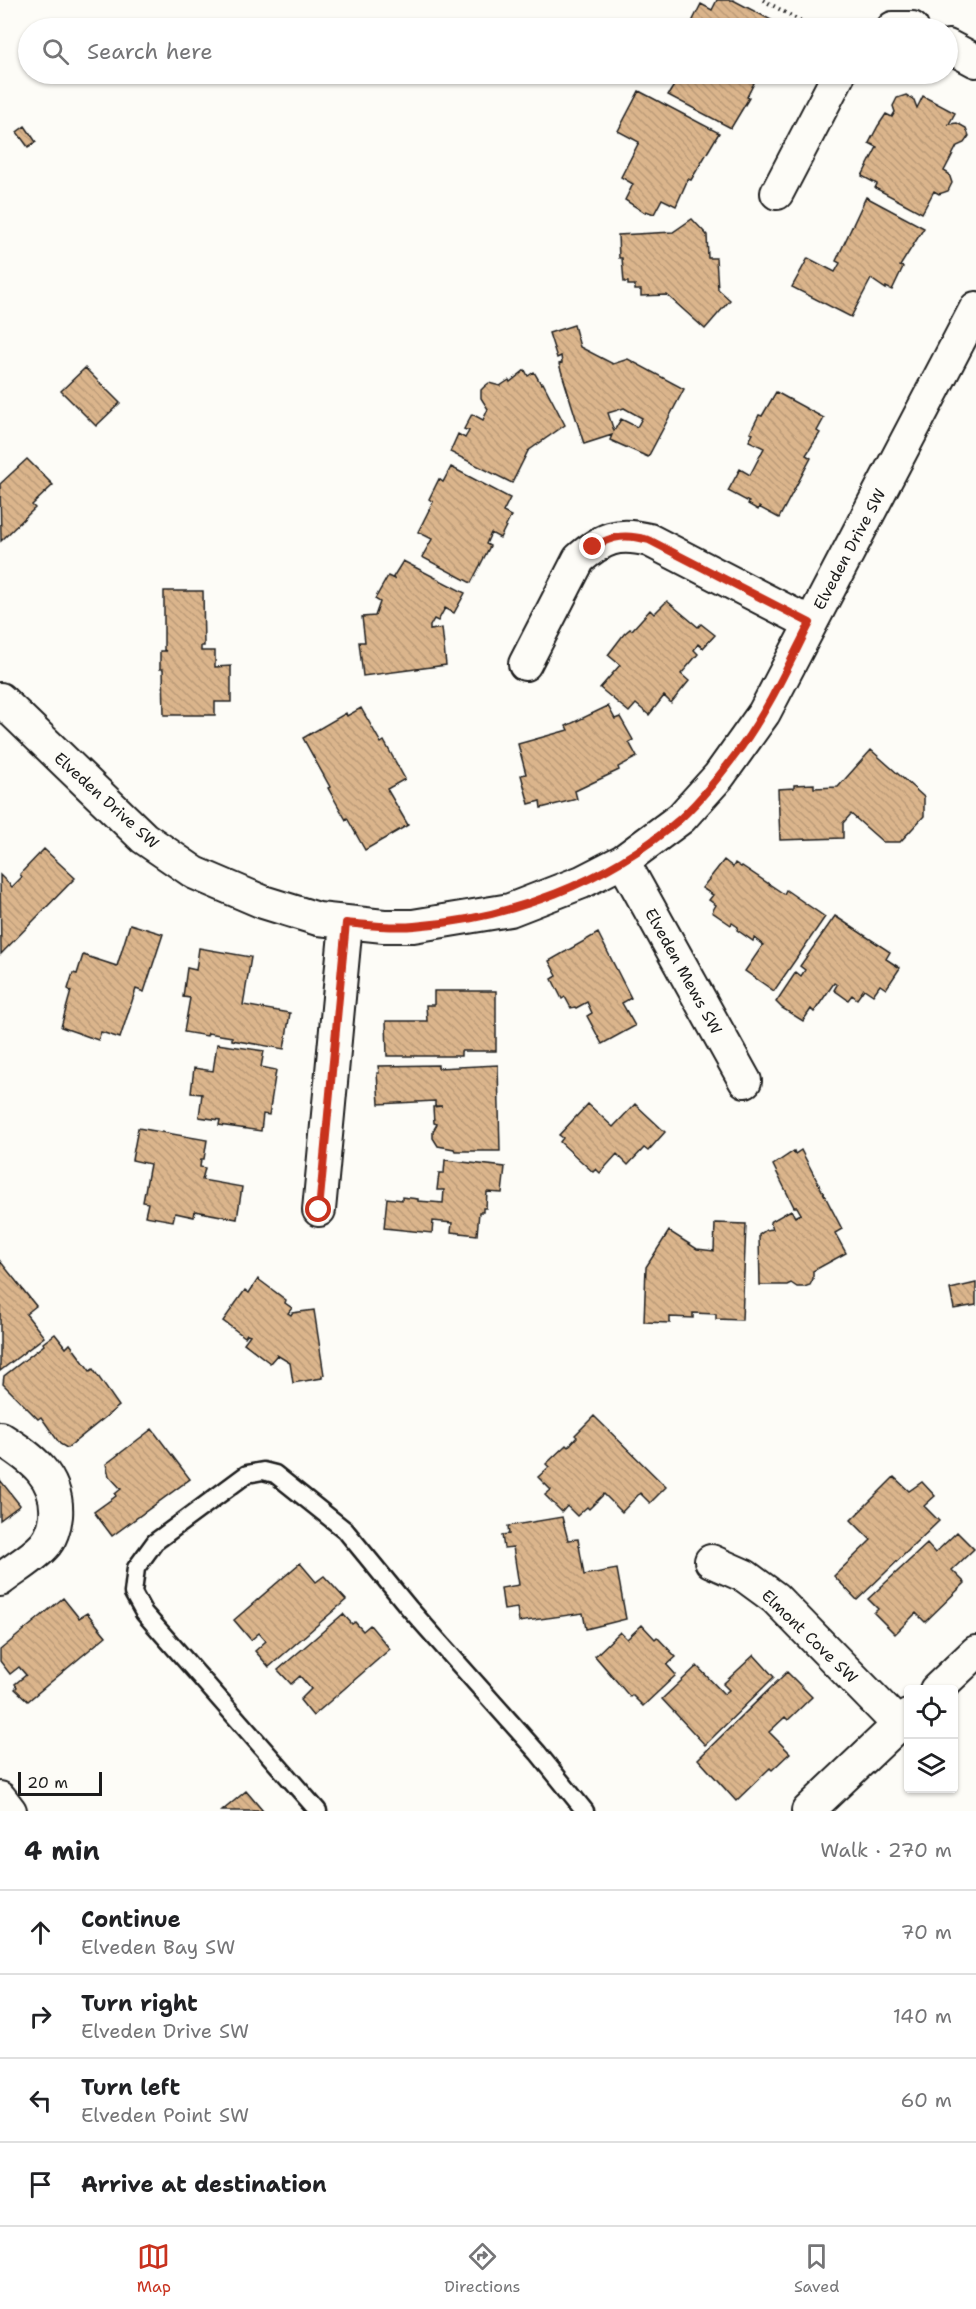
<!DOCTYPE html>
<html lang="en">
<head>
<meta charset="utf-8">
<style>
	body { margin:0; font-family:"Shantell Sans",sans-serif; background:#f6f6f6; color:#202124 }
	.controls { position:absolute; right:18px; bottom:18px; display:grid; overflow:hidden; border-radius:6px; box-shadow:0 2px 4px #0004 }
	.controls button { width:54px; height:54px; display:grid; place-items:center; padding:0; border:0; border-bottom:2px solid #e0e0e0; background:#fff; color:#202124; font:30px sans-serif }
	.scale { position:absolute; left:18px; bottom:15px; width:84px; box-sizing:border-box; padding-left:6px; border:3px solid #1c1c1c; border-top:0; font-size:16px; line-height:21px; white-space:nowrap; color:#1c1c1c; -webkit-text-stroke:4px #fdfcf7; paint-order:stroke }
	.stop { position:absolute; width:18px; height:18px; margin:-14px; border:4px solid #c8321e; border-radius:50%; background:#fff }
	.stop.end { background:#c8321e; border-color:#fff; box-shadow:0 2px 6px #0008 }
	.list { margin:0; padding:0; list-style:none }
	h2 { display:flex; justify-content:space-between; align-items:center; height:78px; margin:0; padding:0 24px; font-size:26px }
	h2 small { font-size:20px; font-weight:400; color:#757577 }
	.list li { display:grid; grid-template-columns:39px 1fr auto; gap:18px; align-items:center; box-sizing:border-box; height:84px; padding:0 24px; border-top:2px solid #e0e0e0 }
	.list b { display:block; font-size:22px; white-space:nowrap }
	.list p { margin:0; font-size:20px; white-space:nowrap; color:#757577 }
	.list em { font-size:20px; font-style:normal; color:#757577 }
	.icon { flex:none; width:33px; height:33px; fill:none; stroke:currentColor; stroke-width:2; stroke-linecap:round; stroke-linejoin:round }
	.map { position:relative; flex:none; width:976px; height:1811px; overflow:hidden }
	.search { position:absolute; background:#fff; box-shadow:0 2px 4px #0004; left:18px; right:18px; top:18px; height:66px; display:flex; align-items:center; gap:15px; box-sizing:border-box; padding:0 21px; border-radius:33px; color:#757577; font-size:22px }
	.sheet { height:414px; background:#fff }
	nav { display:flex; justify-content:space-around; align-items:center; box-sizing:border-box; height:84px; border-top:2px solid #e0e0e0; background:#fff; font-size:16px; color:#757577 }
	nav a { display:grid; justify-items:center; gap:3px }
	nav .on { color:#c8321e }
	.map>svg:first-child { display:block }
	.building { fill:url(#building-back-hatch); stroke:#1c1c1c; stroke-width:1.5; fill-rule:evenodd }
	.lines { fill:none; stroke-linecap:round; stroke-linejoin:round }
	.lane-casing { stroke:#1c1c1c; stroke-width:21 }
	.street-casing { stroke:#1c1c1c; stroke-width:36 }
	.path { stroke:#1c1c1c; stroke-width:4; stroke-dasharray:1.5 4.5; stroke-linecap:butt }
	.lane { stroke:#fdfcf7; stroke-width:16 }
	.street { stroke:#fdfcf7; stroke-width:32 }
	.route { stroke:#c8321e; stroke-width:8 }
	.labels { text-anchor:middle; stroke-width:4.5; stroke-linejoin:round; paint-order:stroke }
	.street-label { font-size:16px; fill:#1c1c1c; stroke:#fdfcf7 }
</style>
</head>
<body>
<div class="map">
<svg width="976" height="1811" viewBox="0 0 976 1811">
	<defs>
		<pattern id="building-back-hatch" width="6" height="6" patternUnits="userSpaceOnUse" patternTransform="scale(1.5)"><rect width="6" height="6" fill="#dbb58c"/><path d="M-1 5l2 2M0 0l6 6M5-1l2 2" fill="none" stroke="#bb9b78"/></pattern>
	</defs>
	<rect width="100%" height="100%" fill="#fdfcf7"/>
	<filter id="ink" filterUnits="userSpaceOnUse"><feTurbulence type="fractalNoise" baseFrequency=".0167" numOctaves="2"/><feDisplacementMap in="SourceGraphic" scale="12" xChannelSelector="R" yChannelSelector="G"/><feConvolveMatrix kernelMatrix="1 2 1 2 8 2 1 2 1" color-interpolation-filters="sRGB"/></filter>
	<g filter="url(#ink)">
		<path class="building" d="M717,0H733L777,23L774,28H689L701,4L712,10Z
			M681,74H754L750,81L754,83L747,97L749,98L731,128L668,95Z
			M639,91L719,133L691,180L688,179L676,206L662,199L654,214L646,211L645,213L625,200L633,184L621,177L639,142L618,131Z
			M906,95L914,100L917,108L923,96L955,113L949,124L957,123L966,128L969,136L964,143L957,146L944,171L949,174L952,183L948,191L939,194L934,191L922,213L875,188L877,184L862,176L877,147L869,143L878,126L886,114L892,117L895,112L893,106L897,98Z
			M25,126L36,142L28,147L17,132Z
			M866,197L924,228L900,266L903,267L892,290L886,287V289L871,279L851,317L792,287L808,258L835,272L840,263L836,261Z
			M692,219L707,235L708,258H716L718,289L730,300L705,329L667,295L641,296V290H635V285H628V282H624L622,258H619L618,235L673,232Z
			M574,325L580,347L613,364L628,359L684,389L648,457L610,440L612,435L584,444L559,364L562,363L561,356L557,358L549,333ZM624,408L642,418L637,427L621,419L614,431L608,413Z
			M85,368L120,403L96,426L61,391Z
			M525,370L528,376L534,372L541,384L543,383L565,425L528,451L512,483L450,452L458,434L465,438L469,431L464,429L472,414L483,420L488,409L481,398V390L485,386L489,383L500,386L509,380L510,382Z
			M776,392L824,418L817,431L820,433L806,455L811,458L779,518L759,507L758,510L748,504L749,502L728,491L740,469L750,475L764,448L749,441L753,434L750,433L759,415L762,416Z
			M27,459L53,485L32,505L35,508L1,541L0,484Z
			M451,467L510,498L503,512L511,516L500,538L491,533L486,544L490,546L471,583L422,557L432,539L418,532L433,502L429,499L439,479L443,482Z
			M403,561L465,593L454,613L445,608L438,621L434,619L430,626V630L442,628L446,665L363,676L359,642H365L362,617L375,616L380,602L375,599L388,576L394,579L393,577Z
			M164,591H203L204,646H201V651H215V667L231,666V702H215V715H164L163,669H160V651H166L164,650Z
			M667,601L698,627L701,624L715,635L703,648L698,644L694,650L698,654L681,674L689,681L671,703L664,696L649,715L636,704L629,712L600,688L620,665L608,655L624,634L630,629L632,630L650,610L654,614Z
			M608,706L615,719L620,717L633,740L629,742L637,757L618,767L619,770L575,791L577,799L541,808L540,801L529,804L521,775L526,774L518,744L568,730L566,726Z
			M361,708L381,743L384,741L405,779L387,789L408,825L365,850L347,818L346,820L328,788L330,787L303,738L346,713L347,716Z
			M871,750L924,797V816L900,842H883L851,814L843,823V838L780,840L778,789L794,788V785L814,784V788L838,787Z
			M44,849L75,878L1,954L0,875L12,887L22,877L20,874Z
			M724,860L733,867L735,863L741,867L742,866L784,894L786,890L825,917L774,991L745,971L763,945L754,938L753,941L737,930L738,927L732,923L731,925L712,912L716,905L709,900L713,895L702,888Z
			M835,916L890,952L886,959L900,968L886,989L880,985L873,995L864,989L857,999L852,995L848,1000L834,990L837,985L834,983L814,1012L811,1009L803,1021L782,1008L776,1002L796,972L801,976L805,970L800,966Z
			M130,924L163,934L144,992L136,989L120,1038L101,1032L98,1040L61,1027L71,991L68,989L73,973L77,974L83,955L117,966Z
			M598,933L631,998L622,1003L635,1026L602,1044L587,1016L592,1013L587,1002L576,1008L575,1007L571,1008L565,997L562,999L552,979L557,976L549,961Z
			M199,948L251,957L243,1005L290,1013L284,1049L232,1040V1037L208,1033L207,1036L184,1032L190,998L183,997L187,968L196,970Z
			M434,991H496V1051H461V1056H387L386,1021H427L426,1005H434Z
			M217,1044L264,1051L261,1067L276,1070L269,1115L263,1114L261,1131L219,1125L220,1120L199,1117L202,1094L191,1093L194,1068L213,1071Z
			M438,1065V1068L498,1065L500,1151H455L454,1149L438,1146L433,1138V1131L437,1124L434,1123L433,1107L442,1106H435V1101L379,1104L377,1073H379L378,1066Z
			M588,1104L613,1127L635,1104L665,1132L648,1151L644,1148L628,1165L617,1154L600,1173L596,1169L593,1172L560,1142L563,1138L559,1135Z
			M138,1128L207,1140L204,1159H201L200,1167L205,1168L202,1180L242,1187L237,1219L195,1211L194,1217L175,1213L173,1221L145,1216L148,1203L143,1202L150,1164L132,1160Z
			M801,1150L842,1229L835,1233L846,1253L813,1271V1279L810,1285L804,1287H797L791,1283L787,1285H760L759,1235L766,1230L773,1229L770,1222L791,1210L795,1217L801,1214L797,1207H794L773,1165L794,1151L795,1154Z
			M445,1160L505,1167L502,1193L487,1192L486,1208H483V1212H479L477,1235L451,1232L452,1223L433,1221L432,1233L384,1228L387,1198L402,1200V1197L418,1199V1201L443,1203L444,1190H437L439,1173H444Z
			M715,1223L746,1224L742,1320L716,1319V1314L693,1313V1318L670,1317V1323L644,1322L646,1267L669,1231L697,1249L714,1251Z
			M0,1261L36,1306L26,1314L44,1337L0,1371Z
			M258,1279L286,1300L285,1303L292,1308L288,1313L291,1315L292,1313L314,1310L324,1375L322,1376V1378L293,1383L290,1363L277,1355L270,1363L244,1343L250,1335L247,1334L245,1337L223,1321L245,1290L249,1293Z
			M976,1283V1305L954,1309L950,1289Z
			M55,1334L66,1348L70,1344L90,1371L93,1369L119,1406L67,1448L60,1444L41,1417L38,1419L3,1384L4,1376L44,1345L43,1343Z
			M594,1416L666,1487L650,1503L640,1493L622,1512L604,1494L589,1509L587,1507L577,1516L567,1506L562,1512L545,1495L551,1490L538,1477L549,1467L546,1464L566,1445L568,1447L577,1437L575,1435Z
			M152,1429L190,1479L112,1536L94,1512L116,1496L115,1494L121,1489L109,1476L106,1464Z
			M894,1477L909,1491L922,1482L935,1496L924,1506L939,1521L857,1600L834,1576L871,1540L851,1520Z
			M0,1480L20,1505L0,1520Z
			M562,1517L568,1540L578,1539L584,1575L617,1569L626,1619L586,1629L583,1613L519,1622L517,1608L504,1610L501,1588L519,1585L513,1547L504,1548L502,1535L509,1534L508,1526Z
			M957,1532L974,1549L952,1570L965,1583L925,1622L916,1613L895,1634L874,1613L878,1609L868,1599L927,1544L935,1553Z
			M300,1563L316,1582L324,1576L346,1600L269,1667L255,1651L266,1641L259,1633L251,1640L234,1620Z
			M63,1598L79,1618L87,1613L106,1636L28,1701L15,1689L17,1687L15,1684L26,1675L19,1667L10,1674L0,1661V1650Z
			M343,1614L352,1624L355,1622L363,1631L370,1625L390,1649L313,1716L300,1700L311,1689L300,1676L291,1684L278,1670Z
			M642,1625L655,1639L657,1637L676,1657L667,1665L676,1675L643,1706L632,1695L630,1697L595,1656L620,1632L627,1639Z
			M754,1655L774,1677L705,1745L662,1699L697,1666L724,1694L729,1690L723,1684Z
			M787,1672L812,1697L788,1720L785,1717L769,1732L790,1753L772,1770L770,1768L736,1801L698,1759Z
			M246,1791L263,1811H222Z"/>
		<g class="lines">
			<g class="lane-casing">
				<path id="lane" d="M318,1811L144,1613L133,1593L136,1568L155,1542L247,1474L263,1471L275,1474L345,1530L409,1608L538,1753L585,1811"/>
			</g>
			<g class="street-casing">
				<path id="street" d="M893,28H912
					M948,46L976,61
					M777,193L839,74
					M525,664L579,559C603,538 618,532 649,540L810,623
					M0,699L144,838L195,873L263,902L318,919L384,926H413L510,910L582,882L623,861L681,818L719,776L764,713L976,308
					M623,861L745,1081
					M319,1210L346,923
					M0,1438C30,1457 59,1476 56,1516C55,1526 51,1539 44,1546C32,1559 14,1569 0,1580
					M711,1561L745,1576L775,1598L899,1725
					M936,1690L976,1652
					M0,1798L10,1811
					M808,1811L908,1716"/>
			</g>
			<path class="path" d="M763,0L813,28"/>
			<use href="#lane" class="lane"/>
			<use href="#street" class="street"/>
		</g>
	</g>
	<g class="lines" filter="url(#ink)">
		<path class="route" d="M319,1210L346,923C368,925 391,928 414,926C510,919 607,882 680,819C703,798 723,771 742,746C769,708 789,664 810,623L649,540C626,534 614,535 593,547"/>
	</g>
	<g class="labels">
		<g class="street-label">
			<text transform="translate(849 549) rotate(-62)" y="6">Elveden Drive SW</text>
			<text transform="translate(107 800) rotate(42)" y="6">Elveden Drive SW</text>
			<text transform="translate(684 971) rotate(61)" y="6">Elveden Mews SW</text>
			<text transform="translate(810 1636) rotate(44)" y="6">Elmont Cove SW</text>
		</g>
	</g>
</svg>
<div class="controls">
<button><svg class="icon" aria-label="locate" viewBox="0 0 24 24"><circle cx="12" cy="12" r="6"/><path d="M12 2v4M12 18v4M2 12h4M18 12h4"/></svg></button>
<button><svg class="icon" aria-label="layers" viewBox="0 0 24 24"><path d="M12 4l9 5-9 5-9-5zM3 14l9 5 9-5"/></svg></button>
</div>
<div class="scale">20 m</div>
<div class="stop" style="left:319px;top:1210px"></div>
<div class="stop end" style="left:593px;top:547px"></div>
<div class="search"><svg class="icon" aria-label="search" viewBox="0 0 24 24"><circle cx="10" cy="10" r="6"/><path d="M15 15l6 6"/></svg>Search here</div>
</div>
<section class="sheet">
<h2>4 min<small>Walk · 270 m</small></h2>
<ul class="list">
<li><svg class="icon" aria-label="ahead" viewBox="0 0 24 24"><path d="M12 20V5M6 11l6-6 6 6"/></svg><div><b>Continue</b><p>Elveden Bay SW</p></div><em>70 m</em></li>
<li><svg class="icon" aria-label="right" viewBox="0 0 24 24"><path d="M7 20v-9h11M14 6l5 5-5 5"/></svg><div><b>Turn right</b><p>Elveden Drive SW</p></div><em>140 m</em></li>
<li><svg class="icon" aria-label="left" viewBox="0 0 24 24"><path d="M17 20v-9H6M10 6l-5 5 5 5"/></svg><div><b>Turn left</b><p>Elveden Point SW</p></div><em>60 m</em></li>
<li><svg class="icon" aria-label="arrive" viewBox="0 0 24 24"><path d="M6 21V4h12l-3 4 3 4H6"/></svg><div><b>Arrive at destination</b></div></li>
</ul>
</section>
<nav>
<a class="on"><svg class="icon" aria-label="map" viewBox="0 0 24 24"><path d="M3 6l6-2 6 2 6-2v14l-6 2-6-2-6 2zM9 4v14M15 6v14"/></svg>Map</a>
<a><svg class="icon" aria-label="directions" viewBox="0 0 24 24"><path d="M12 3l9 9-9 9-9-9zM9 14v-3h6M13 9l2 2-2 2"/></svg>Directions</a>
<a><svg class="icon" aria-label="saved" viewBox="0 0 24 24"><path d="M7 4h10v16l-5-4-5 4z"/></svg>Saved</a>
</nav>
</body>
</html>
